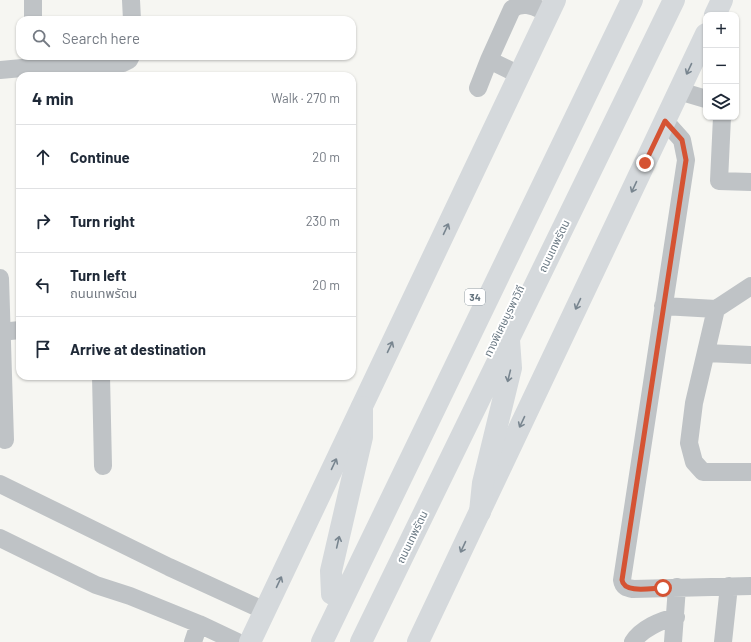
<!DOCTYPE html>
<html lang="en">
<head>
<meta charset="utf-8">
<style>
	body { margin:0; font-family:Barlow,"Noto Sans Thai",sans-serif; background:#f2f2f3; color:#1f2937 }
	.controls { position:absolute; right:12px; top:12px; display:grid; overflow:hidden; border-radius:8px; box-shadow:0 1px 3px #0004 }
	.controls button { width:36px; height:36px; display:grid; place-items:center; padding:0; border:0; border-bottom:1px solid #e0e1e3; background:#fff; color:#1f2937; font:20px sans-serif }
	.stop { position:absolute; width:12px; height:12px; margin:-9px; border:3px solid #d55333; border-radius:50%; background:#fff }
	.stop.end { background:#d55333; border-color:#fff; box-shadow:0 1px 4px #0008 }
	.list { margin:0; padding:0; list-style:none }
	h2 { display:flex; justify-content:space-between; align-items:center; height:52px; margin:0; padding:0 16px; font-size:17px }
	h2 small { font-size:13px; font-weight:400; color:#747a83 }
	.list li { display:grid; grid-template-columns:26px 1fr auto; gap:12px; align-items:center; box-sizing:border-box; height:64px; padding:0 16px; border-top:1px solid #e0e1e3 }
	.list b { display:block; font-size:15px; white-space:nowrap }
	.list p { margin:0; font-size:13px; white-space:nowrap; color:#747a83 }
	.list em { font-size:13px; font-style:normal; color:#747a83 }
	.icon { flex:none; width:22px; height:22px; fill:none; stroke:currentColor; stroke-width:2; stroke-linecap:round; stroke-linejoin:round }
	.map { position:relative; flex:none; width:751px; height:642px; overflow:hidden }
	.search { position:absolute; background:#fff; box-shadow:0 1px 3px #0004; left:16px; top:16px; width:340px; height:44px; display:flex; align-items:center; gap:10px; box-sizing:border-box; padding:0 14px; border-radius:12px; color:#747a83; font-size:15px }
	.panel { position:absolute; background:#fff; box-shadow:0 1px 3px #0004; left:16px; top:72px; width:340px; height:308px; border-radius:12px }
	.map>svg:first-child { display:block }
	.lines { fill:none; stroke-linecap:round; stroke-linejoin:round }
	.minor { stroke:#bfc3c6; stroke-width:18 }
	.major { stroke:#d5d9dc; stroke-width:22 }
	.highway { stroke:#d5d9dc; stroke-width:22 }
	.oneway { stroke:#78858f }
	.route { stroke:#d55333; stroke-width:5 }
	.labels { text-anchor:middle; stroke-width:4; stroke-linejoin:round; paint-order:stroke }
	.shield { fill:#fff; stroke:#959fa7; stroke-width:1 }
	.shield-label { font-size:10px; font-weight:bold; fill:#677681 }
	.street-label { font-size:11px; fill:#677681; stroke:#fff }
</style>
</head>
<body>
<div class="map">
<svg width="751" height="642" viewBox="0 0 751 642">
	<rect width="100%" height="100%" fill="#f6f6f2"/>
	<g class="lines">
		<path class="minor" d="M131,0L132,20
			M33,20V0
			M489,60L520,75
			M0,70L33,67L123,63L129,60L131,56
			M478,88L489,60L512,9C525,0 536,8 549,13
			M679,91L706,99
			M722,117L719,181L751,182
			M665,121L682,140L686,160L622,580C623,587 627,588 633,589L751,586
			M0,278L5,440
			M663,306L716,309L751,286
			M716,309L694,403L689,443L694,462L703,472H751
			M0,332L20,330
			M706,353L751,355
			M101,376L103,466
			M0,484L169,567L265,611
			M0,538L96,585L130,596L199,624L237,642
			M193,642L199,624
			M633,642C641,629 661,620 676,617
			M673,642L677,587
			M723,642L729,586"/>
		<path class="major" d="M715,15L722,0
			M250,642L555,0
			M418,642L706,34"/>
		<path class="highway" d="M480,512L483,483L511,368L509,340
			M332,594L331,571L362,437V407
			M322,642L632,0
			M361,642L674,0"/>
	</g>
	<defs><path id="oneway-shaft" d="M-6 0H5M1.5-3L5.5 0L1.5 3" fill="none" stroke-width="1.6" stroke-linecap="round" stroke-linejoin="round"/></defs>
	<g class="oneway">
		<use href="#oneway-shaft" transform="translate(689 69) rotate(115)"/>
		<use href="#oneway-shaft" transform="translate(634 187) rotate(115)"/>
		<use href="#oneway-shaft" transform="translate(446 229) rotate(-65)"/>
		<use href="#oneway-shaft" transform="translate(578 304) rotate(115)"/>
		<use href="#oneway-shaft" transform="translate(390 347) rotate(-65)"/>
		<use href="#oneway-shaft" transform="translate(509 376) rotate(104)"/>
		<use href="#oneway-shaft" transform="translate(522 422) rotate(115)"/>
		<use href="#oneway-shaft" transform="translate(334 464) rotate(-65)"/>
		<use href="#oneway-shaft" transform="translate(338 542) rotate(-77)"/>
		<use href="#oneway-shaft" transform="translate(463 547) rotate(115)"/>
		<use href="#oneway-shaft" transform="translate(279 582) rotate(-65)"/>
	</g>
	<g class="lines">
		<path class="route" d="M645,163L665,121L682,140L686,160L622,580C624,594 652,588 663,588"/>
	</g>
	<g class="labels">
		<rect class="shield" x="465" y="289" width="20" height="16" rx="3"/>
		<g class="shield-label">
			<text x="475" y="301">34</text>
		</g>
		<g class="street-label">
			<text transform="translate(554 246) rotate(-64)" y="4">ถนนเทพรัตน</text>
			<text transform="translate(504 321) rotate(-64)" y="4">ทางพิเศษบูรพาวิถี</text>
			<text transform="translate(412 537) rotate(-64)" y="4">ถนนเทพรัตน</text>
		</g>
	</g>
</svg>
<div class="controls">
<button>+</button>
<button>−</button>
<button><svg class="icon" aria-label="layers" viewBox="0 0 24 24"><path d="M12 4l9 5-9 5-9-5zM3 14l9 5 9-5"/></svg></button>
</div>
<div class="stop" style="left:663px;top:588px"></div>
<div class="stop end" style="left:645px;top:163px"></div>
<div class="search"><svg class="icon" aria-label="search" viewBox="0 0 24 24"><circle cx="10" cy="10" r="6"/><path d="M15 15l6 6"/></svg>Search here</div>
<section class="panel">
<h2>4 min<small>Walk · 270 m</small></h2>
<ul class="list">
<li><svg class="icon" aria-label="ahead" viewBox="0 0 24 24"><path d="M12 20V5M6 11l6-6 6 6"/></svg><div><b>Continue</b></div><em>20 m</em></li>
<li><svg class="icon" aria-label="right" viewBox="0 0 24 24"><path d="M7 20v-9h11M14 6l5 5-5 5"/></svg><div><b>Turn right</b></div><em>230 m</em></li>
<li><svg class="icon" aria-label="left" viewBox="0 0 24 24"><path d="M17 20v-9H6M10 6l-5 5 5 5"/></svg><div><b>Turn left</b><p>ถนนเทพรัตน</p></div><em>20 m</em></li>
<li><svg class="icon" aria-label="arrive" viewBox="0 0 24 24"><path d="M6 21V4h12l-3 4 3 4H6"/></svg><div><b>Arrive at destination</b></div></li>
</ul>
</section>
</div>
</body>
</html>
